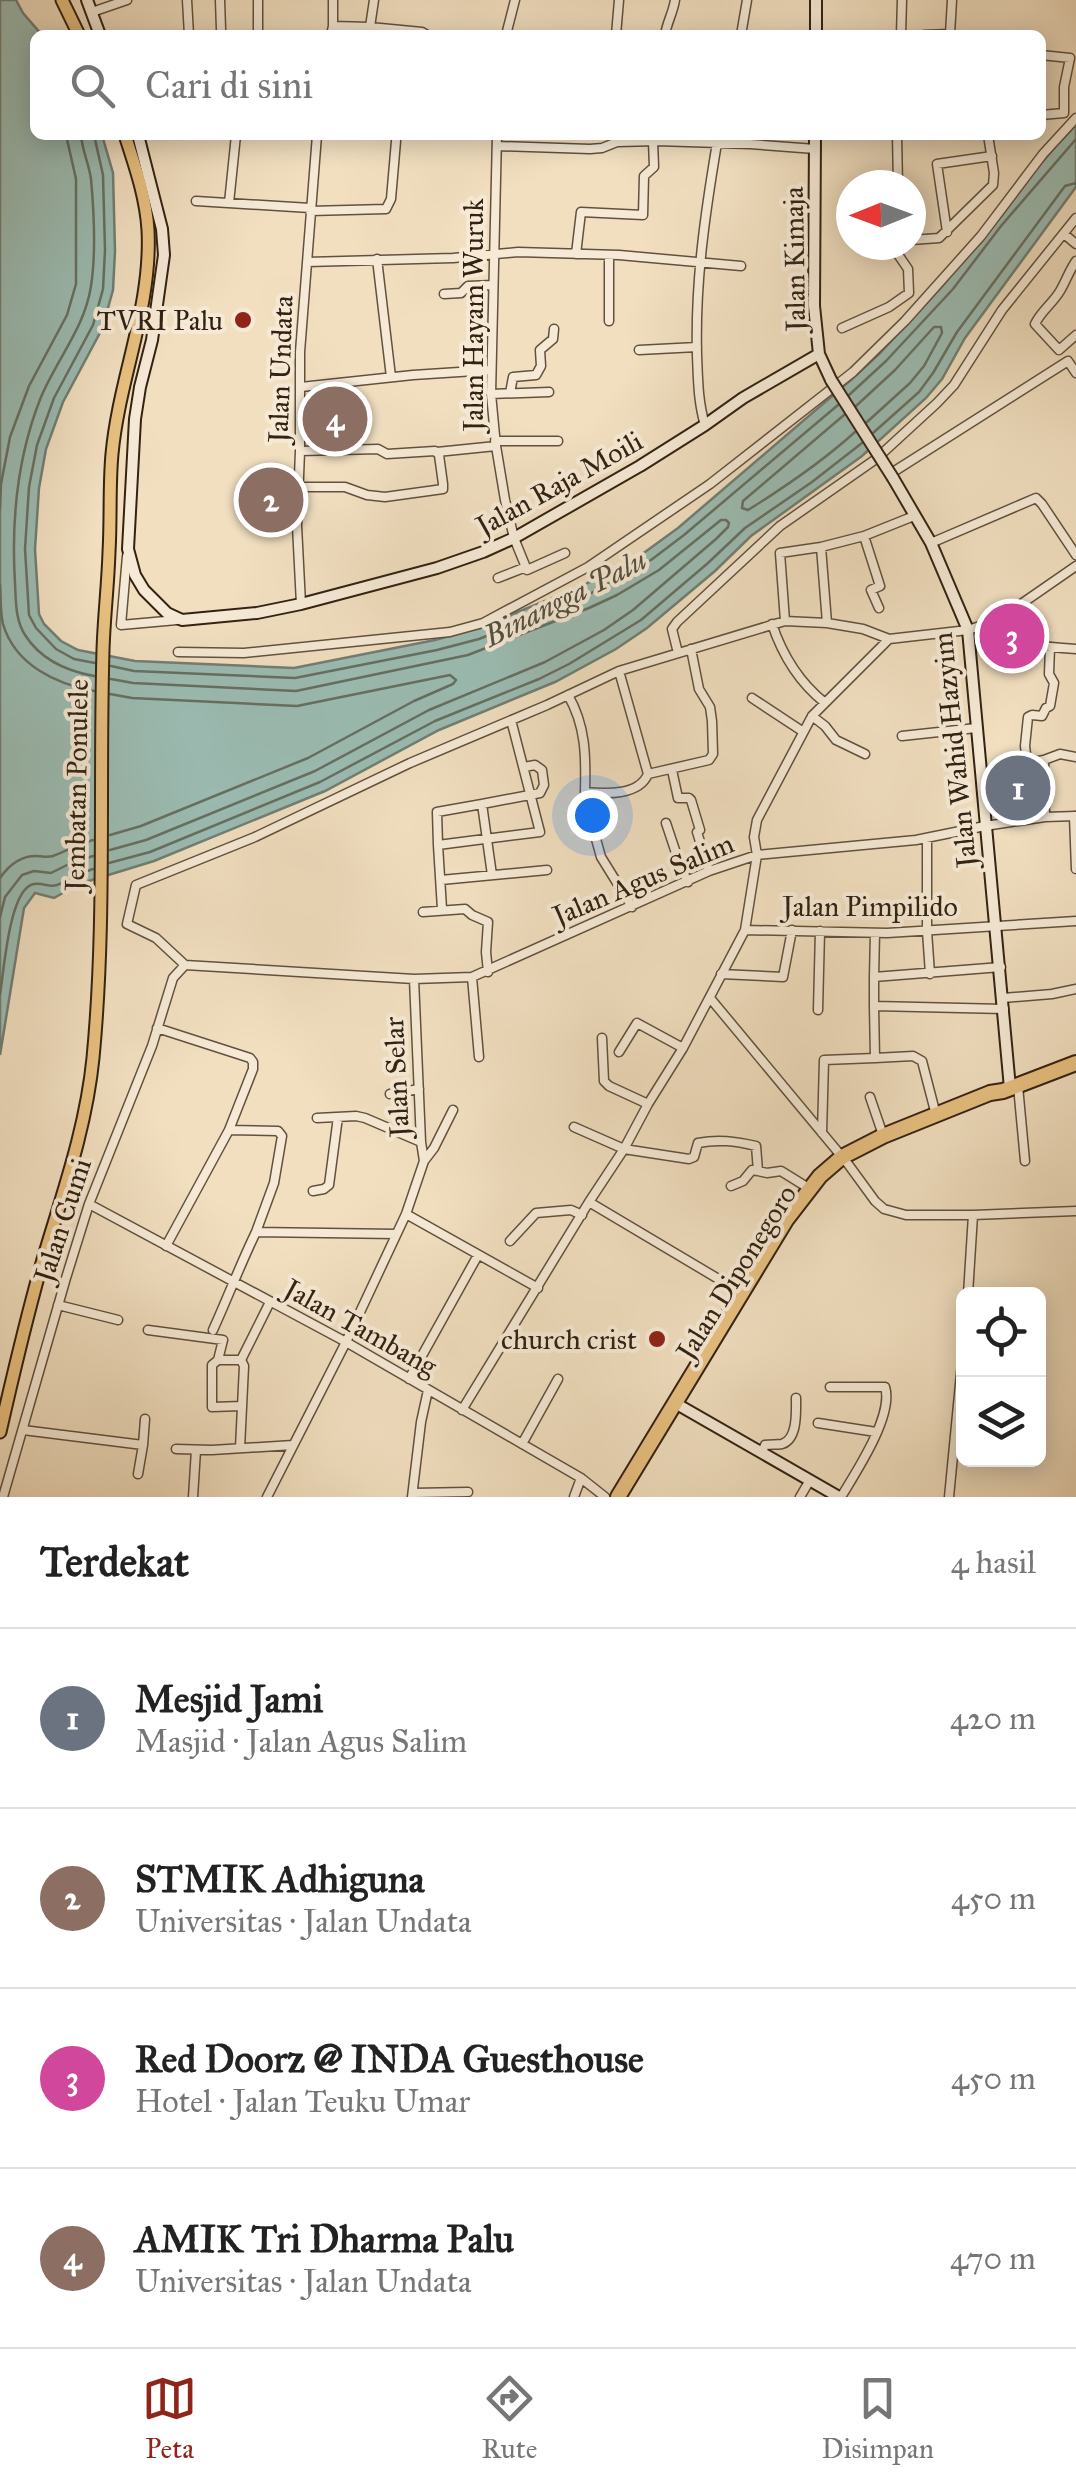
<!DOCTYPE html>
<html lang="id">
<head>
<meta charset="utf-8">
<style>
	body { margin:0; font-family:"IM FELL Great Primer",serif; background:#f2f2f2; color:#222 }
	.controls { position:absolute; right:30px; bottom:30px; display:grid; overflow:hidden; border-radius:15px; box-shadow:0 5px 25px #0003 }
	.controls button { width:90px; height:90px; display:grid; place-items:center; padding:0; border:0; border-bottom:2px solid #e0e0e0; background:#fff; color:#222; font:50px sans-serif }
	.compass { position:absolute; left:836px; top:170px; width:90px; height:90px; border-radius:50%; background:#fff; box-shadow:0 5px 25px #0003; rotate:269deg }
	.you { position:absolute; left:592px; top:815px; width:35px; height:35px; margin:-25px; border:8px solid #fff; border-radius:50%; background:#1a73e8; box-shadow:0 0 0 15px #1a73e833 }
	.badge { display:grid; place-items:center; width:65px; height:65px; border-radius:50%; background:#8f2418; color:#fff; font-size:32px; font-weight:700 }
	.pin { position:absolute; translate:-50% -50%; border:5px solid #fff; box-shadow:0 2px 10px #0006 }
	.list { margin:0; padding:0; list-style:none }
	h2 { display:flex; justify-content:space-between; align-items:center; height:130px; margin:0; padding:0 40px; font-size:42px }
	h2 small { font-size:32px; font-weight:400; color:#767676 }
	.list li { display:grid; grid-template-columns:65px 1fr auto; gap:30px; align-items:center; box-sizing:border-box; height:180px; padding:0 40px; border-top:2px solid #e0e0e0 }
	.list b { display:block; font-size:38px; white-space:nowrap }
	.list p { margin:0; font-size:32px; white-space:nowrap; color:#767676 }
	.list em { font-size:32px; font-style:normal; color:#767676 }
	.icon { flex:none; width:55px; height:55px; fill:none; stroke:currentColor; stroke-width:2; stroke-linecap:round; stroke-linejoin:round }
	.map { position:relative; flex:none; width:1076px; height:1497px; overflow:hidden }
	.search { position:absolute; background:#fff; box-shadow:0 5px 25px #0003; left:30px; right:30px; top:30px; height:110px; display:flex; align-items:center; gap:25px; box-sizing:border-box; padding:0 35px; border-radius:15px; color:#767676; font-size:38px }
	.sheet { height:850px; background:#fff }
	nav { display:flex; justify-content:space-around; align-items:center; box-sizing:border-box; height:140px; border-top:2px solid #e0e0e0; background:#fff; font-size:28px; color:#767676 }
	nav a { display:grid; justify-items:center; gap:5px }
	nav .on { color:#8f2418 }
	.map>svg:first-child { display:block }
	.water { fill:#9bbcb3; stroke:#717e73; stroke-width:2.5 }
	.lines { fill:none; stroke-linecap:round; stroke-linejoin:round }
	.shore { stroke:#666f62; stroke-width:2.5 }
	.street-casing { stroke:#62513e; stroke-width:11 }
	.secondary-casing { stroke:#322212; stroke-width:14 }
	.primary-casing { stroke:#322212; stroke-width:15 }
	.highway-casing { stroke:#322212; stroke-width:18 }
	.street { stroke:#f6ead6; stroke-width:8 }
	.secondary { stroke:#f6ead6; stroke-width:10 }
	.primary { stroke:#e8c080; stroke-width:11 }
	.highway { stroke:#e8c080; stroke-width:14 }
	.secondary-bridge-casing { stroke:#322212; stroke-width:14; stroke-linecap:butt }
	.secondary-bridge { stroke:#f6ead6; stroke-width:10 }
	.poi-dot { fill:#8f2418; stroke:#f6ead6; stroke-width:4 }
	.labels { text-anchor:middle; stroke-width:8; stroke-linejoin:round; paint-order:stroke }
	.street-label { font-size:28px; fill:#322212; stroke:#f6ead6 }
	.poi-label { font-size:28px; fill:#322212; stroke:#f6ead6; text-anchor:end }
	.water-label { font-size:30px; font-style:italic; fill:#525042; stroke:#f6ead6 }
</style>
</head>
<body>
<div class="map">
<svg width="1076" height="1497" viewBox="0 0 1076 1497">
	<rect width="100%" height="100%" fill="#f1dfc0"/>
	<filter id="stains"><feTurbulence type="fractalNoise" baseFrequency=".002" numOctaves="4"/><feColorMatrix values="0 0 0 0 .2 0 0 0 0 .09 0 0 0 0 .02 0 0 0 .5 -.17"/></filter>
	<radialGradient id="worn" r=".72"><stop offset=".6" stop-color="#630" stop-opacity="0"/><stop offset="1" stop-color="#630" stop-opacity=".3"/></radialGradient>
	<path class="water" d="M0,0H16L23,13L42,35H35V135H102L113,173L115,251L113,290L102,329L63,402L46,449L39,488L35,549L39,614L44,624L61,641L78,650L135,661L294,668L435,640L475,629L580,587L645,552L678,528L852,379L879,354L945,283L993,219L1056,146L1076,125V187L965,338L942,379L926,398L862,456L751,536L715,571L647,628L616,649L555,682L439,730L325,791L154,861L79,884L54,898L35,893L24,908L0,1055Z"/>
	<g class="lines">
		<path class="shore" d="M81,135C82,150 89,164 91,179C94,212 96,254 91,286C85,327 57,359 41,397C17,457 11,518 15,583C16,601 15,619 25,635C41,660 66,671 94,676
			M94,135L103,175L105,250L103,289L93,325L54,398L37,445L29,487L25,549L29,615L36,628L56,649L74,659L95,663
			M849,395L886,361L953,289L1001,226L1076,139
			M856,406L895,370L934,327H941L942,333L924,366L910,383L867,422
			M844,415L743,501L742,508L748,510C785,487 823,461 855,432
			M873,433L919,392L933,373L957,332L1065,186L1076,183
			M0,508L1,484L10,437L29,386L67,315L76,284V179L66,135
			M0,585C1,598 0,612 3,624C15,665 56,684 94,691
			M111,666L134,671L295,678L437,650L479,639L584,597L651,560L684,535L838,405
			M110,835L141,826L308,758L414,701L453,684L456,680L450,675L297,706L132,698L110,694
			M110,850L146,840L315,771L429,710L545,662L604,630L633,610L716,539L728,527L729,523L726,520H721L659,570L617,595L589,608L468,655L296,691L133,683L111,679
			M109,863L150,852L320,782L435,721L539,679L569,664L641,620L708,563L745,528L812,482L862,443
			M0,878C9,865 20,856 36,856C44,856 45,858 53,856C66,851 79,844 93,840
			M0,917L5,897L22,875L34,871L51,873L71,863L93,856
			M0,994C4,972 9,888 34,884C43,882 48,888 57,885C69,880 80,873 93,869"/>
		<g class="street-casing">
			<path id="street" d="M187,0L189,35
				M220,0L221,29
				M258,0V35
				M333,0V26
				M92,12L127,0
				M370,27L422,32L427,35
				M331,35L333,26L370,27L374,0
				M506,35L515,0
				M616,35L619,0
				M665,35C667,22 673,13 675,0
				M741,35L747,0
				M901,35L902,0
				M924,35L950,34L952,0
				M1041,55L1070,58L1064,87V113L1041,115
				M497,135L491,394L496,446L505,500L514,538L527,570L565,553
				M897,135L898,185
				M497,146L590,149L602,148L617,142L657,141L750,144L815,149
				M196,201L310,208
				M229,203L236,135
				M310,211L386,209L391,199L396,141
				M947,232L937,164L992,156
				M1064,234L1076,244
				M911,240L939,238L993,185L994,173L988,135
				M576,254L581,212L643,215L644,176L654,167L653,141
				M609,255V321
				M377,259L391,377
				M1076,261C1069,271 1066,281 1060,291C1053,303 1041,311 1035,324L1059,350L1076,335
				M307,262L453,258L518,252L619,255L741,266
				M444,294L461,293L468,286L493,285
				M842,328L889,307L909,293L908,269L895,250L894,245
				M639,350L697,347
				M301,387L413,375L490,370
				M510,393L513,377L536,375L541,366L540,350L553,339L554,329
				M491,394L549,392
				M705,425C698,402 698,379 697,355C695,283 705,214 717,143
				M495,441H558
				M437,452L496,446
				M890,474L1068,361L1076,373
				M299,487H345L367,495L385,497L443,489V484L439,455L435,451L387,454L378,449L300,451
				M864,536L880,586L871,590L879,608
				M931,543L1036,498L1042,504L1076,555
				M821,547L827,623
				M127,556L121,625L177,620
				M498,578L526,567
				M301,604L297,526L300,451V352L317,135
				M785,621L780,553L821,547L864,536L914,516
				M772,624C782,654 800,683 825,703
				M988,624L992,633C1019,645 1047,647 1076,649
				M178,652L244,653L450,632L483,623L588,567L710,484L853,372L905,321L981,236L1043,154L1076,118
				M678,653L672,629L677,622L780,526L876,459L937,403L954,385L1002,310L1076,218
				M619,671L648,774
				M568,695C586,726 586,757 585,792
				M752,698L802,731
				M812,716L825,726L836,740L865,754
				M902,736L976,728
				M1044,760L1060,754L1076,757
				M672,770L678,798H689L691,800L700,830L697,832L709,871
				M482,804L540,793L544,785L542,770L535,765L524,767
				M1074,816L1076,869
				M1045,817L1044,760L1027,763L1025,746L1028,717L1032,715L1042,716L1046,708L1050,706L1054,683L1049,674L1050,647
				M666,823L681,868L688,882
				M927,838V931L930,974
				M438,845L437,812L482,804L492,875
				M441,880L547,870
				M632,907L601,857L591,821L585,792C605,794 639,796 648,774L709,760L713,754L712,721L710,707L699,689L691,649
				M442,909L438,845L540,832L511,720
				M423,912L465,909L472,915L488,922L486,952L488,972
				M745,930L887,933L1076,921
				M875,933L874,977L1001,967
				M185,965L156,938L127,924L136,885L255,837L410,763L547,705L619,671L785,621L827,623L863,629L889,639
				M185,965L414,979L472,977L709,871L757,855L916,840L985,826L1045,817L1076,816
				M721,974L783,977L792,930
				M472,977L479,1057
				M874,977V1006
				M710,998L848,1164L875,1201L884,1209L906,1215H973L1076,1211
				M1003,998L1052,994L1076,989
				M818,1010L820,931
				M157,1028L250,1058L253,1062V1069L229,1130
				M602,1038L604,1081L609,1086L648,1104
				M619,1052L637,1023L683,1048
				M1018,1086L1025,1161
				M390,1094L419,1089
				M870,1097L883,1135
				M936,1115L922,1061L913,1056L875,1058L874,1006L1004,1009
				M317,1118L356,1116L365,1118L421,1142
				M574,1127L624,1149L689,1159L694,1157L698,1143C718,1139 735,1141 756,1146L758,1171L767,1173L781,1171L810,1189
				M822,1133L824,1060L875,1058
				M424,1161L434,1148L453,1110
				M731,1186L743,1181L752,1170L758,1171
				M313,1191L324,1189L329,1185L338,1117
				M589,1202L742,1293
				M89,1204L346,1342L581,1478L605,1497
				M406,1214L538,1288
				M510,1241L536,1213L571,1210L582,1215
				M166,1246L229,1130L278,1131L282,1136L274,1183L256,1232
				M968,1294L973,1215
				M58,1305L118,1320
				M148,1330L223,1340L218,1360H241L244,1366L240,1448
				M213,1330C228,1297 240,1265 256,1232L396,1234
				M218,1360L212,1365V1407L242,1406
				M241,1360L270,1302
				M409,1379L478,1255
				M830,1387H885C894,1415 856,1472 841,1497
				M462,1410L589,1202L624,1149L648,1104L683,1048L745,930L757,855L754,837L757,820L812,716L889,639L968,630L998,620L1076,566
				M818,1423L876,1432
				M23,1430L143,1445L145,1419
				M522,1444L558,1379
				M176,1449L212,1450L293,1445
				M762,1452L765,1445C771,1444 776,1445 782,1444C798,1439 796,1411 796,1398
				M138,1474L143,1445
				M413,1493L468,1492
				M3,1497L66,1278L89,1204L152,1046L173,978L185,965
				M193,1497L196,1450
				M267,1497L346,1342L406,1214L424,1161L421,1142L414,979
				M412,1497L421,1422L428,1390
				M574,1497L581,1478
				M800,1497L810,1480
				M949,1497L964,1343"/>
		</g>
		<g class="secondary-casing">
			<path id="secondary" d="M87,0L100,35
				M816,35V0
				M138,135L162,229L164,255L152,340L140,387L135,419L128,549L135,575L144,590L167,613L182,620L257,613L301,604L437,568L483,552L514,538L640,466L705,425L743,398L819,354
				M815,135L814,306L819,354L831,380
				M893,478L931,543L968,630L1010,1088
				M682,1407L839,1497"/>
		</g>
		<g class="primary-casing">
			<path id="primary" d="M62,0L79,35
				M0,1432C13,1375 26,1319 42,1263C62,1195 86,1129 93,1058C106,923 99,786 103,650C104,617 108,585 109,552C111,519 109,486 112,454C119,378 152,307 148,230C146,197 135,166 125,135"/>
		</g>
		<g class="highway-casing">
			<path id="highway" d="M618,1497L786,1220L820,1176L842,1157L883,1136L990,1093L1003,1091L1076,1063"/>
		</g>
		<use href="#street" class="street"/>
		<use href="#secondary" class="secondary"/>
		<use href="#primary" class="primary"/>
		<use href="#highway" class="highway"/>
		<g class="secondary-bridge-casing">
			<path id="secondary-bridge" d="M831,380L893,478"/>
		</g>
		<use href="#secondary-bridge" class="secondary-bridge"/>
	</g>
	<g class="poi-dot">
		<circle cx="243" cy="320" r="10"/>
		<circle cx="657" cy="1339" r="10"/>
	</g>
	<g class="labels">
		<g class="street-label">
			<text transform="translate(794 259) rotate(-91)" y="10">Jalan Kimaja</text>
			<text transform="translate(473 315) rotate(-90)" y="10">Jalan Hayam Wuruk</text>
			<text transform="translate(280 369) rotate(-88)" y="10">Jalan Undata</text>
			<text transform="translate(559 483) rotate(-29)" y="10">Jalan Raja Moili</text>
			<text transform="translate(954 750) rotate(-96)" y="10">Jalan Wahid Hazyim</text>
			<text transform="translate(76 785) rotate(-89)" y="10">Jembatan Ponulele</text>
			<text transform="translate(643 879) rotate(-23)" y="10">Jalan Agus Salim</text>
			<text x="870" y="916">Jalan Pimpilido</text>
			<text transform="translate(396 1077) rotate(-93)" y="10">Jalan Selar</text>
			<text transform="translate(62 1220) rotate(-72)" y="10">Jalan Cumi</text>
			<text transform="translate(736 1272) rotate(-58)" y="10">Jalan Diponegoro</text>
			<text transform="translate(361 1327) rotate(29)" y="10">Jalan Tambang</text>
		</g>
		<g class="poi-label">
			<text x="223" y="330">TVRI Palu</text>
			<text x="637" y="1349">church crist</text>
		</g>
		<g class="water-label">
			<text transform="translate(565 598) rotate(-27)" y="10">Binangga Palu</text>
		</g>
	</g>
	<rect width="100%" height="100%" filter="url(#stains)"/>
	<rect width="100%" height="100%" fill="url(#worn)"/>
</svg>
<div class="controls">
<button><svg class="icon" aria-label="locate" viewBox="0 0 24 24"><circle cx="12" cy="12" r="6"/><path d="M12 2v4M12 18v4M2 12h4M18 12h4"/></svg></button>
<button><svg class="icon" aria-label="layers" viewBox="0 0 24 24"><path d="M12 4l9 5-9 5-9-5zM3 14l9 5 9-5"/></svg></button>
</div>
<svg class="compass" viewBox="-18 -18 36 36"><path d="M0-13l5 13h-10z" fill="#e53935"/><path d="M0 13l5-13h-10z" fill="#767676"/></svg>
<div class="you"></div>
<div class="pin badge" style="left:1018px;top:788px;background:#6b7280">1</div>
<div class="pin badge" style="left:271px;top:500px;background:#8d6e63">2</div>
<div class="pin badge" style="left:1012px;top:636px;background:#d1479c">3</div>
<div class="pin badge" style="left:335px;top:419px;background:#8d6e63">4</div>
<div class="search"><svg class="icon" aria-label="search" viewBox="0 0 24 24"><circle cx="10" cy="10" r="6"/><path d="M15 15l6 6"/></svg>Cari di sini</div>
</div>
<section class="sheet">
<h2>Terdekat<small>4 hasil</small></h2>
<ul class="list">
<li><span class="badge" style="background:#6b7280">1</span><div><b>Mesjid Jami</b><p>Masjid · Jalan Agus Salim</p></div><em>420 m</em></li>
<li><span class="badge" style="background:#8d6e63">2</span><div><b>STMIK Adhiguna</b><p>Universitas · Jalan Undata</p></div><em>450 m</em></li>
<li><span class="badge" style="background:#d1479c">3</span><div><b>Red Doorz @ INDA Guesthouse</b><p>Hotel · Jalan Teuku Umar</p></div><em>450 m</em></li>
<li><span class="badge" style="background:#8d6e63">4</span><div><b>AMIK Tri Dharma Palu</b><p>Universitas · Jalan Undata</p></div><em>470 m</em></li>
</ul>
</section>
<nav>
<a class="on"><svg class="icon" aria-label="map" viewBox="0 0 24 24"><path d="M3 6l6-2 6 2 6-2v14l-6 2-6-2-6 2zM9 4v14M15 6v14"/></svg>Peta</a>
<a><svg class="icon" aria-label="directions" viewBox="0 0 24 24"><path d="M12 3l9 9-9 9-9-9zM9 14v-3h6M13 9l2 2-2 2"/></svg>Rute</a>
<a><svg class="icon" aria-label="saved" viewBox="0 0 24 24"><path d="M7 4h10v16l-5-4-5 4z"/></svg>Disimpan</a>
</nav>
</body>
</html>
